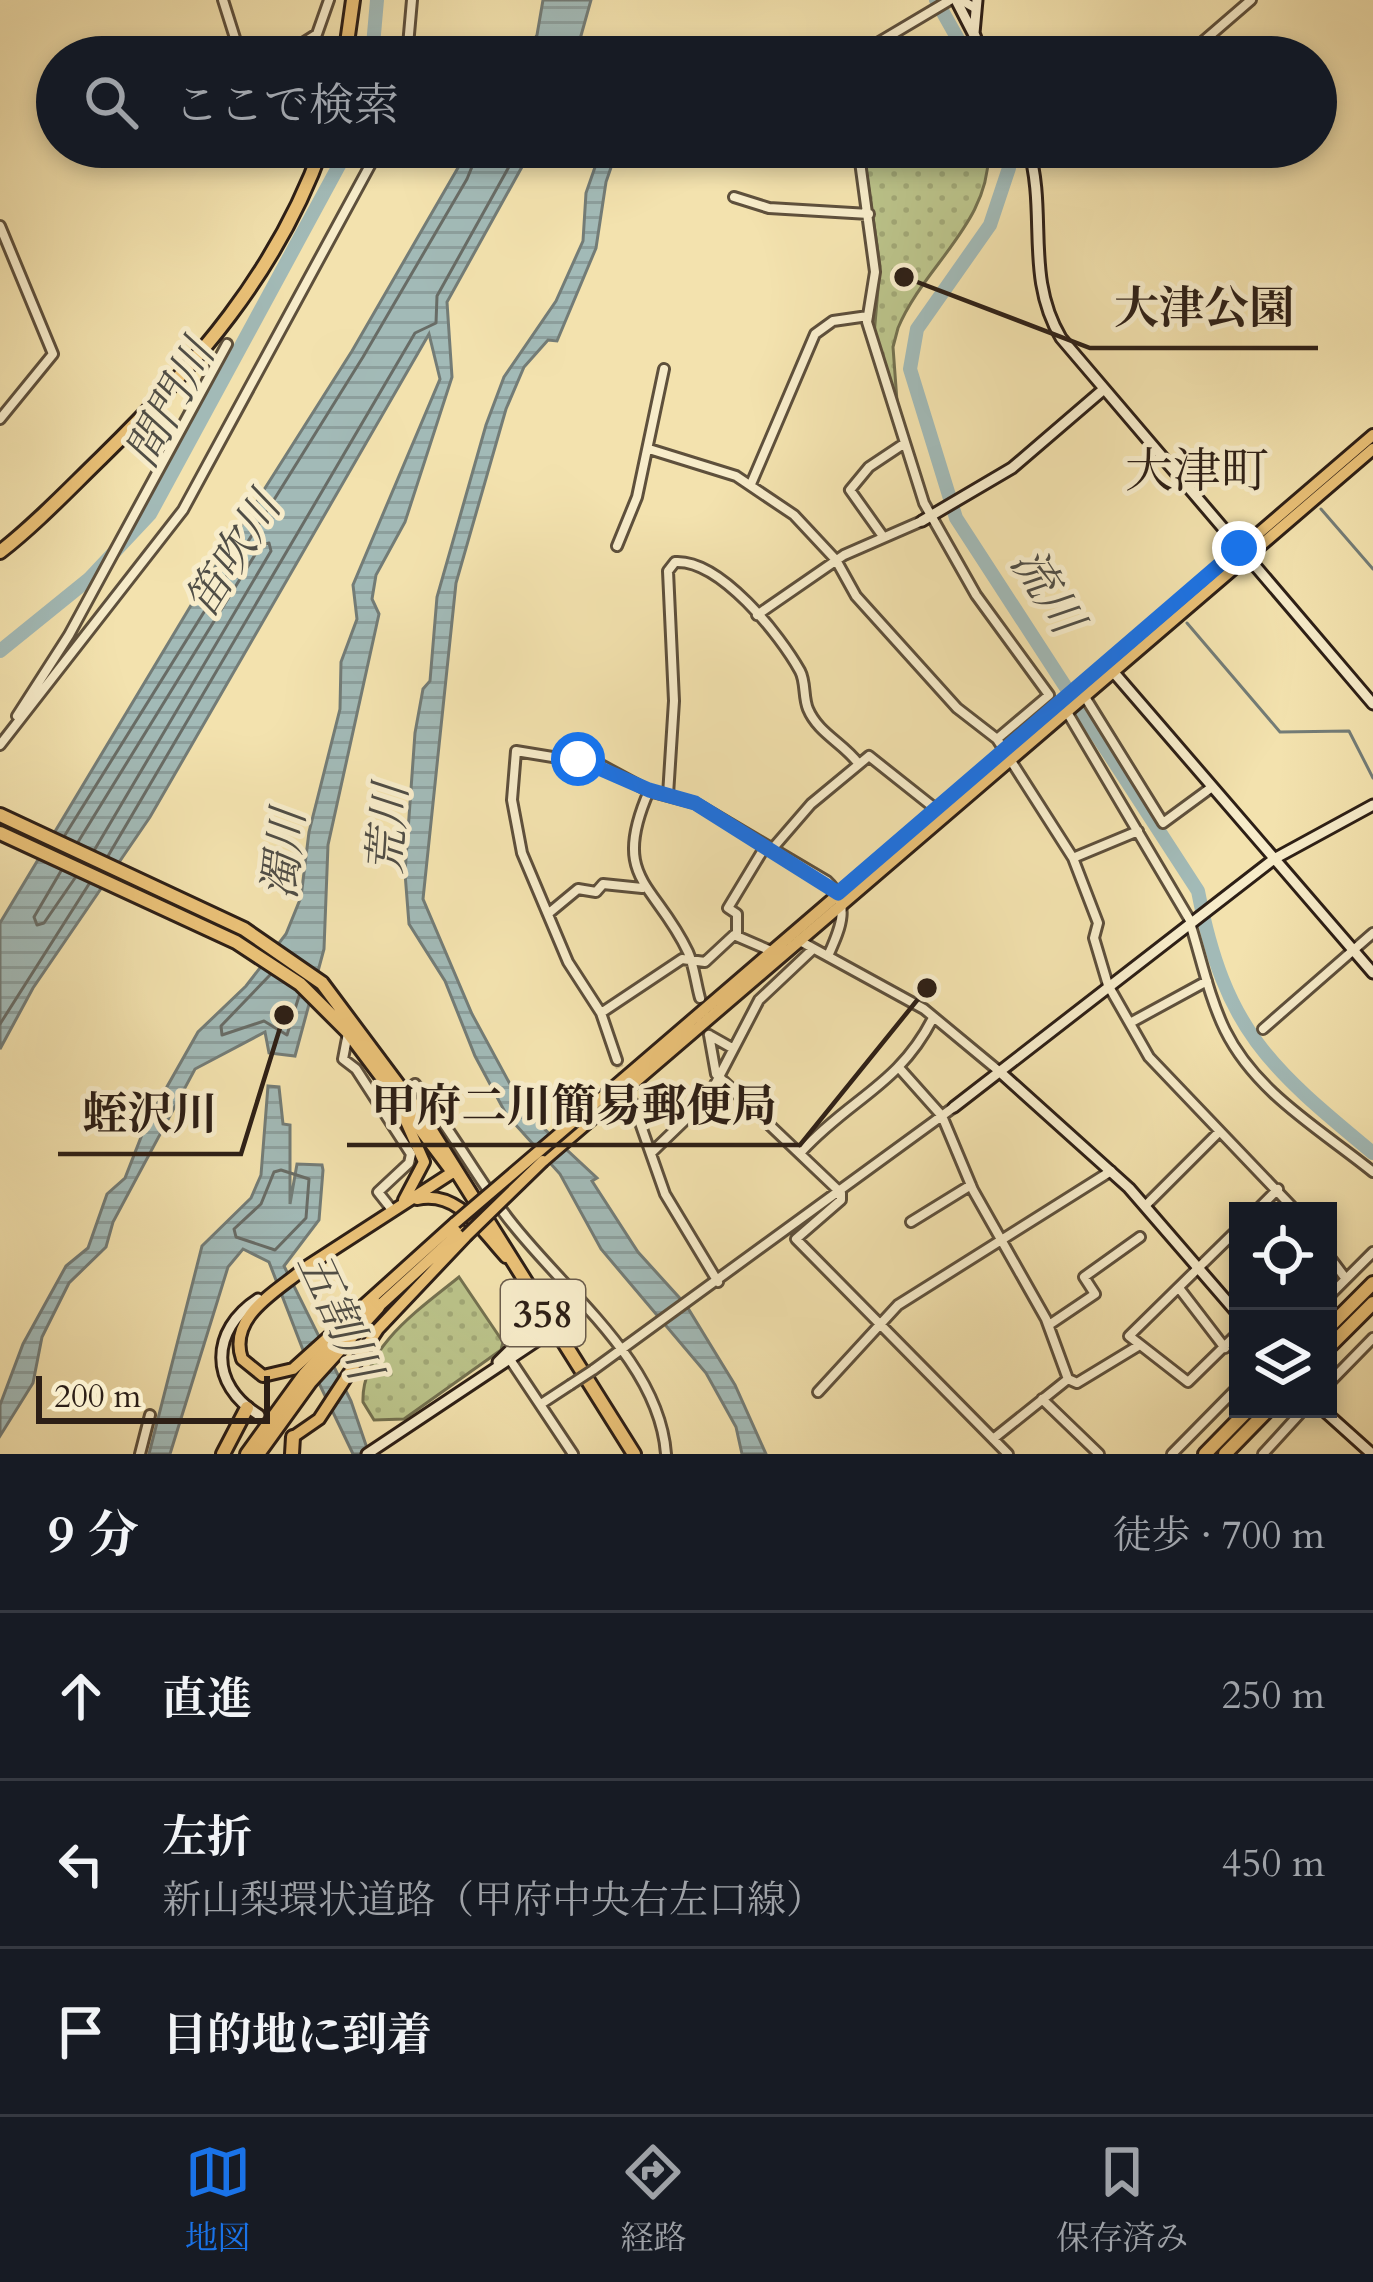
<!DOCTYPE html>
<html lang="ja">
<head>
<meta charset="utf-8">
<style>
	body { margin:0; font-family:Cardo,"Noto Serif JP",serif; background:#242831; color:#f1f3f6 }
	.controls { position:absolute; right:36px; bottom:36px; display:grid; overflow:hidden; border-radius:0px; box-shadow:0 6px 18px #0003 }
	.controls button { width:108px; height:108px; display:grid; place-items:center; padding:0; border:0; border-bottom:3px solid #363941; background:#171b24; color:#f1f3f6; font:60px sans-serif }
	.scale { position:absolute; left:36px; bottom:30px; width:234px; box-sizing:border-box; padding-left:12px; border:6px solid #2d1f16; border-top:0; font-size:33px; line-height:42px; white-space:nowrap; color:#2d1f16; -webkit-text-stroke:9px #f7ecca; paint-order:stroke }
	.stop { position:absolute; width:36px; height:36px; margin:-27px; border:9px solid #1a73e8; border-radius:50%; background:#fff }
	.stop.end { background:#1a73e8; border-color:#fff; box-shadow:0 3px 12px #0008 }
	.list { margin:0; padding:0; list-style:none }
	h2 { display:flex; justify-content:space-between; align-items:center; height:156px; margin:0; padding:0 48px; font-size:51px }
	h2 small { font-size:39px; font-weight:400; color:#9ea1a6 }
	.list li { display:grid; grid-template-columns:78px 1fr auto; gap:36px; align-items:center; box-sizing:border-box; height:168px; padding:0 48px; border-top:3px solid #363941 }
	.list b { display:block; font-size:45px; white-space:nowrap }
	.list p { margin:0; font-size:39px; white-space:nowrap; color:#9ea1a6 }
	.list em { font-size:39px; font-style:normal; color:#9ea1a6 }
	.icon { flex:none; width:66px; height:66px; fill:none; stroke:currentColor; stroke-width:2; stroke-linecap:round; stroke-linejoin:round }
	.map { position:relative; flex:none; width:1373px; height:1454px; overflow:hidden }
	.search { position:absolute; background:#171b24; box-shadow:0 6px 18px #0003; left:36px; right:36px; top:36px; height:132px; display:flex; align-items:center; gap:30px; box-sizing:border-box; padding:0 42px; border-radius:66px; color:#9ea1a6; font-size:45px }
	.sheet { height:660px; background:#171b24 }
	nav { display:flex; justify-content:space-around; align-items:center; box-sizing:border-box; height:168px; border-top:3px solid #363941; background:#171b24; font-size:33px; color:#9ea1a6 }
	nav a { display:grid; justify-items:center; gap:6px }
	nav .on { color:#1a73e8 }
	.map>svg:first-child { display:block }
	.grass { fill:url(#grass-dots); stroke:#747150; stroke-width:3 }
	.water { fill:url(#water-rules); stroke:#737c77; stroke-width:3 }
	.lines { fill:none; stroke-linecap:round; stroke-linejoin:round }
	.shore { stroke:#686c66; stroke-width:3 }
	.stream { stroke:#737c77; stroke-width:3 }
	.river { stroke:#a2bab7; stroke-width:14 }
	.street-tunnel { stroke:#cbbb90; stroke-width:8; stroke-dasharray:8 4; stroke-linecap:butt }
	.street-casing { stroke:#5e503c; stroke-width:14 }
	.secondary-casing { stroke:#2d1f16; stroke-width:15 }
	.primary-casing { stroke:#2d1f16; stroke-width:16 }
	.highway-casing { stroke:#2d1f16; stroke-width:18 }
	.street { stroke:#f7ecca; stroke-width:8 }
	.secondary { stroke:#f7ecca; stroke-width:9 }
	.primary { stroke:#eac177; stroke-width:10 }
	.highway { stroke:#eac177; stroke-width:12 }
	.street-bridge-casing { stroke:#5e503c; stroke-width:14; stroke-linecap:butt }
	.primary-bridge-casing { stroke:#2d1f16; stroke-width:16; stroke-linecap:butt }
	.street-bridge { stroke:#f7ecca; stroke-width:8 }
	.primary-bridge { stroke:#eac177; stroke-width:10 }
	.route { stroke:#1a73e8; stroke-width:15 }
	.labels { text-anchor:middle; stroke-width:10; stroke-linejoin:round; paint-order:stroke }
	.shield { fill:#f7ecca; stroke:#6a5c4c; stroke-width:3 }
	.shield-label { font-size:39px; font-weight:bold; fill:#2d1f16 }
	.water-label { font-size:45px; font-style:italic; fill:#504e46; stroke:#f7ecca }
	.quarter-label { font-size:48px; fill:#2d1f16; stroke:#f7ecca }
	.leader { fill:none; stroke:#2d1f16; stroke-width:4.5 }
	.callout-dot { fill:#2d1f16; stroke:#f7ecca; stroke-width:4.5 }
	.callout-label { font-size:45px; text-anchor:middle; font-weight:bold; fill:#2d1f16; stroke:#f7ecca; stroke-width:10; stroke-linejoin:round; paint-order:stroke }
</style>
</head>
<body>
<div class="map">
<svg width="1373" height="1454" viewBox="0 0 1373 1454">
	<defs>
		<pattern id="grass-dots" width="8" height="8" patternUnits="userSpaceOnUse" patternTransform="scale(3)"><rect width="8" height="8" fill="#bbc38a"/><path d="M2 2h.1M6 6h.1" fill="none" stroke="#a1a776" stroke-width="1.8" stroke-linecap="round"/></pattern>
		<pattern id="water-rules" width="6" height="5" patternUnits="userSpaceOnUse" patternTransform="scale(3)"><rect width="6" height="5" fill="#a2bab7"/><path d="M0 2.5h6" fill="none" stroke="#8c9f9d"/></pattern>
	</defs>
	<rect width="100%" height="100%" fill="#f3e2ae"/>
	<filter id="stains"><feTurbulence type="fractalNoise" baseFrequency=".00167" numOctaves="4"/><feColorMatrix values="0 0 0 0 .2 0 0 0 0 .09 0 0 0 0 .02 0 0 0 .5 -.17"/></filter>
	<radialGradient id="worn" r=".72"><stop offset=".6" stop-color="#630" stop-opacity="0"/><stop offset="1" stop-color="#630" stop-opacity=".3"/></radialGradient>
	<path class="grass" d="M988,148C993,221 924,265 898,328L893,347L897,401L874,335L880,266L863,149Z
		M459,1277L503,1342L501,1350L404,1419L374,1420L363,1402C361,1348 421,1308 459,1277Z"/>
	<path class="water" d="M543,0H591L575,57H523L537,35Z
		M470,147H533L447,302L452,377L405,522L376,575L372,599L379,614L328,845L324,949L295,1056L269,1053L265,1032L195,1069L113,1222L106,1247L69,1283L42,1337L33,1383L0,1436V1405L23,1344L66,1266L88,1248L107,1194L125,1178L147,1122L198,1032L246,986L286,934L301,897L309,832L340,709L341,662L357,619L353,585L440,379L429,334L150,817L33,988L0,1049V923L196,597L352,351Z
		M602,147H618L606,182L596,248L557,341L548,340L524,367L506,409L456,583L423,899L472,1014L524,1110L597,1178L592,1181L638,1252L686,1305L735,1385L766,1454H742L736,1427L706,1373L601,1249L560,1174L506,1114L475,1056L445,981L409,924L405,873L415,733L423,689L430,681L437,597L486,425L504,377L556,301L583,241L586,193Z
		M268,1086L279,1087L283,1124L290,1125V1204L297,1164L322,1165L323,1170L319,1220L284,1266L351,1401L369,1454H353L303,1350L269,1262L243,1249L228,1267L170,1454H149L202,1246L251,1198L261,1175Z"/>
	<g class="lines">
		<path class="shore" d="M65,835L363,357L467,179L480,147
			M78,842L261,545L269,543L271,551L95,849
			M108,856L415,333L436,323L437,296L520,147
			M61,871L34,917L37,925L44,923L75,878
			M270,975L221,1026L222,1035L264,1021L287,1035L299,996
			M0,1024L89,884
			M281,1170L309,1179L306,1218L275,1250L236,1237L234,1229L261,1204L274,1172Z"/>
		<path class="stream" d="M1321,509L1373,569
			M1187,623L1280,732L1349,731L1373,778"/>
		<path class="river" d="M936,0L968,57
			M372,57L377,0
			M1007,147L1009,168L990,225L917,329L910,369L956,518L1198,891C1225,1030 1269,1067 1373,1153
			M0,651L89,579L150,514L349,147"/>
		<path class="street-tunnel" d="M617,1060L633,1103"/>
		<g class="street-casing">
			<path id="street" d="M223,0L241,57
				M961,0L975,8
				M281,57L317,34L329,0
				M407,57L412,0
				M854,57L950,0
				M1185,57L1251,0
				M858,147L875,272L867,322L924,503L976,595L1049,695L997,739
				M1033,163L1079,147
				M734,197L769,208L869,214
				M0,226L53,354L0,419
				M649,449L736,476L794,515L836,560L856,596L957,708L997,739L1073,858L1098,923L1094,938L1108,985L1149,1057L1296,1211
				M751,484L815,334L833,321L868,316
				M882,535L850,490L869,467L905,443
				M617,546L637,497L664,369
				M757,615L844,555L922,521
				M1085,697L1163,823L1212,787
				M1067,712L1191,922
				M17,716L69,635L227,344
				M0,745L183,510L380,147
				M649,791C610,880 655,882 688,952C694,965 696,984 700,998
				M668,795L674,701L668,571L675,562C720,559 780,635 800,671C806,682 803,697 808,709C818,733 843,743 858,763
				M773,848L811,804L869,756L937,810
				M1073,858L1138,831
				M549,913L578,889L596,892L603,884L642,888
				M1190,923C1201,958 1209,997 1225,1030C1256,1093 1320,1129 1373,1172
				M737,935V914L728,908L766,845
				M800,941L924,1009L1000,1072
				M601,1013L682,959L705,962L734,935L771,951
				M1130,1023L1207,981
				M1263,1029L1373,933
				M348,1033L343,1059L356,1069L411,1154L409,1163L378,1192L393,1211
				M709,1035L716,1074L841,1193V1200L796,1239L1008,1454
				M709,1035L732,1048
				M617,1060L601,1013L568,962L522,853L512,800L516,751L601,765L649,791L695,803L827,881C852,905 840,929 828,956
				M901,1070L942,1116L973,1190L1046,1319L1068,1379
				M405,1091L415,1084C448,1125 473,1171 504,1213C556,1285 659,1358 666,1454
				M633,1103L665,1194L718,1282
				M802,1151C852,1097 898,1086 933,1018
				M651,1153L708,1098L759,1000L812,950
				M1145,1206L1219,1132
				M1256,1211L1278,1189
				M911,1222L971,1185
				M1238,1229L1129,1336L1188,1382L1238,1333
				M1328,1255L1346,1279
				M1179,1288L1225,1348
				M1328,1297L1373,1252
				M1049,1325L1095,1294L1084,1277L1140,1237
				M509,1358L573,1454
				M593,1370L954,1107
				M1328,1384L1373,1338
				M818,1392L898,1305L1111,1171
				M1042,1399L1099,1454
				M541,1404L570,1385
				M993,1439L1068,1379L1077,1383L1138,1346
				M140,1454L150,1415
				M1172,1454L1238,1387
				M1263,1454L1304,1409"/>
		</g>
		<g class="secondary-casing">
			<path id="secondary" d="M956,0L976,39
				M977,0L974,33L983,57
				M1028,147C1048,212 1024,276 1061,338L1373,704
				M922,521L1012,468L1104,389
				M1110,668L1373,973
				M1000,1072L1129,1188L1238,1314
				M954,1107L1274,859L1373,805
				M258,1299C210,1330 209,1385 259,1415
				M498,1362L533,1327L522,1282
				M1322,1409L1372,1454
				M367,1454L553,1330"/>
		</g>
		<g class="primary-casing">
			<path id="primary" d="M607,1093L1373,435
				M401,1110L424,1162L404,1200
				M543,1161L1373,449
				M417,1199C458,1190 481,1230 506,1257
				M300,1271L453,1172
				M301,1271C274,1293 228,1318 242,1359L263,1376L293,1369L455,1223
				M378,1307L461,1231
				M293,1437L319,1419L378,1329L466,1236"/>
		</g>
		<g class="highway-casing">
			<path id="highway" d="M345,57L353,0
				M0,552C36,524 68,490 101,458C195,366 277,273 322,147
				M0,815L244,929L322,983L425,1121L634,1454
				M0,833L236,942L300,984L348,1032L453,1172
				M1328,1328L1373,1283
				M1328,1348L1373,1303
				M223,1454L247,1408
				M247,1454L305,1374L373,1300
				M258,1454L310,1382L378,1307
				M292,1454L293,1437
				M1205,1454L1249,1409
				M1225,1454L1269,1409"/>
		</g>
		<use href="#street" class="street"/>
		<use href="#secondary" class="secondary"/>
		<use href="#primary" class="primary"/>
		<use href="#highway" class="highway"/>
		<g class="street-bridge-casing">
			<path id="street-bridge" d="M570,1385L593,1370"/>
		</g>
		<g class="primary-bridge-casing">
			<path id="primary-bridge" d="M455,1223L607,1093
				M466,1236L543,1161"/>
		</g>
		<use href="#street-bridge" class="street-bridge"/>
		<use href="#primary-bridge" class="primary-bridge"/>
	</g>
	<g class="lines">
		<path class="route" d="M578,759L649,790L695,803L838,893L1239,548"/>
	</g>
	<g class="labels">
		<rect class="shield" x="501" y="1280" width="84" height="66" rx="9"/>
		<g class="shield-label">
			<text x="543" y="1327">358</text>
		</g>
		<g class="water-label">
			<text transform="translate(169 403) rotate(-62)" y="16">間門川</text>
			<text transform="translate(232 554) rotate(-58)" y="16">笛吹川</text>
			<text transform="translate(1048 590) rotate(57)" y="16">流川</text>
			<text transform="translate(387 829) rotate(-86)" y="16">荒川</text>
			<text transform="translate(283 854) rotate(-84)" y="16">濁川</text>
			<text transform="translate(340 1315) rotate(65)" y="16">五割川</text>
		</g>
		<g class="quarter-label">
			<text x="1197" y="487">大津町</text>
		</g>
	</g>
	<path class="leader" d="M904 277L1090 348H1318M927 988L800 1145H347M284 1015L241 1154H58"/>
	<g class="callout-dot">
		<circle cx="904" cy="277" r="12"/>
		<circle cx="927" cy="988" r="12"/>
		<circle cx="284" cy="1015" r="12"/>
	</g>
	<g class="callout-label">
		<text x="1204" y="323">大津公園</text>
		<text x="574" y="1121">甲府二川簡易郵便局</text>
		<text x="150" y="1129">蛭沢川</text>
	</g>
	<rect width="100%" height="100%" filter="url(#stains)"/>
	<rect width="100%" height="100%" fill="url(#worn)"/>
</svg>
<div class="controls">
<button><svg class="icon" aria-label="locate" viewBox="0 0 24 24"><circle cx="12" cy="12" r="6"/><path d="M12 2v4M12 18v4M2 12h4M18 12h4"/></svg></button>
<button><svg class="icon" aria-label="layers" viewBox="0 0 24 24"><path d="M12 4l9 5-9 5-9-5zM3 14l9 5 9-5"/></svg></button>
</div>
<div class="scale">200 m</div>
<div class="stop" style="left:578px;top:759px"></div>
<div class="stop end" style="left:1239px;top:548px"></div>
<div class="search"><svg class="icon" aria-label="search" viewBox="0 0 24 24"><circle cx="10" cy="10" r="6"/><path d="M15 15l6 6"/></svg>ここで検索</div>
</div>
<section class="sheet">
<h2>9 分<small>徒歩 · 700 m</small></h2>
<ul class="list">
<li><svg class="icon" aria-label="ahead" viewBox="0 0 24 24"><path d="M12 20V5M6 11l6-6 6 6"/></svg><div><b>直進</b></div><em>250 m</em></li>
<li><svg class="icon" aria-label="left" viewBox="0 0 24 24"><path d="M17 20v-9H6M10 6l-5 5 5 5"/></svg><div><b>左折</b><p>新山梨環状道路（甲府中央右左口線）</p></div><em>450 m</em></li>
<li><svg class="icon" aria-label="arrive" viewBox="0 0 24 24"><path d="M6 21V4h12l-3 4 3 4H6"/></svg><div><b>目的地に到着</b></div></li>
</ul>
</section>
<nav>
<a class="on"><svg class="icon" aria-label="map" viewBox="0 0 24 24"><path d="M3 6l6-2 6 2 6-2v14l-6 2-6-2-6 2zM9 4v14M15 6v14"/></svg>地図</a>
<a><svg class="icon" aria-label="directions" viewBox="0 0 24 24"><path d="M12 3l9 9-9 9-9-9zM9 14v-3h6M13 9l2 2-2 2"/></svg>経路</a>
<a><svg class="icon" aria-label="saved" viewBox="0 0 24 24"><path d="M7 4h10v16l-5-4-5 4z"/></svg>保存済み</a>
</nav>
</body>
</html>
